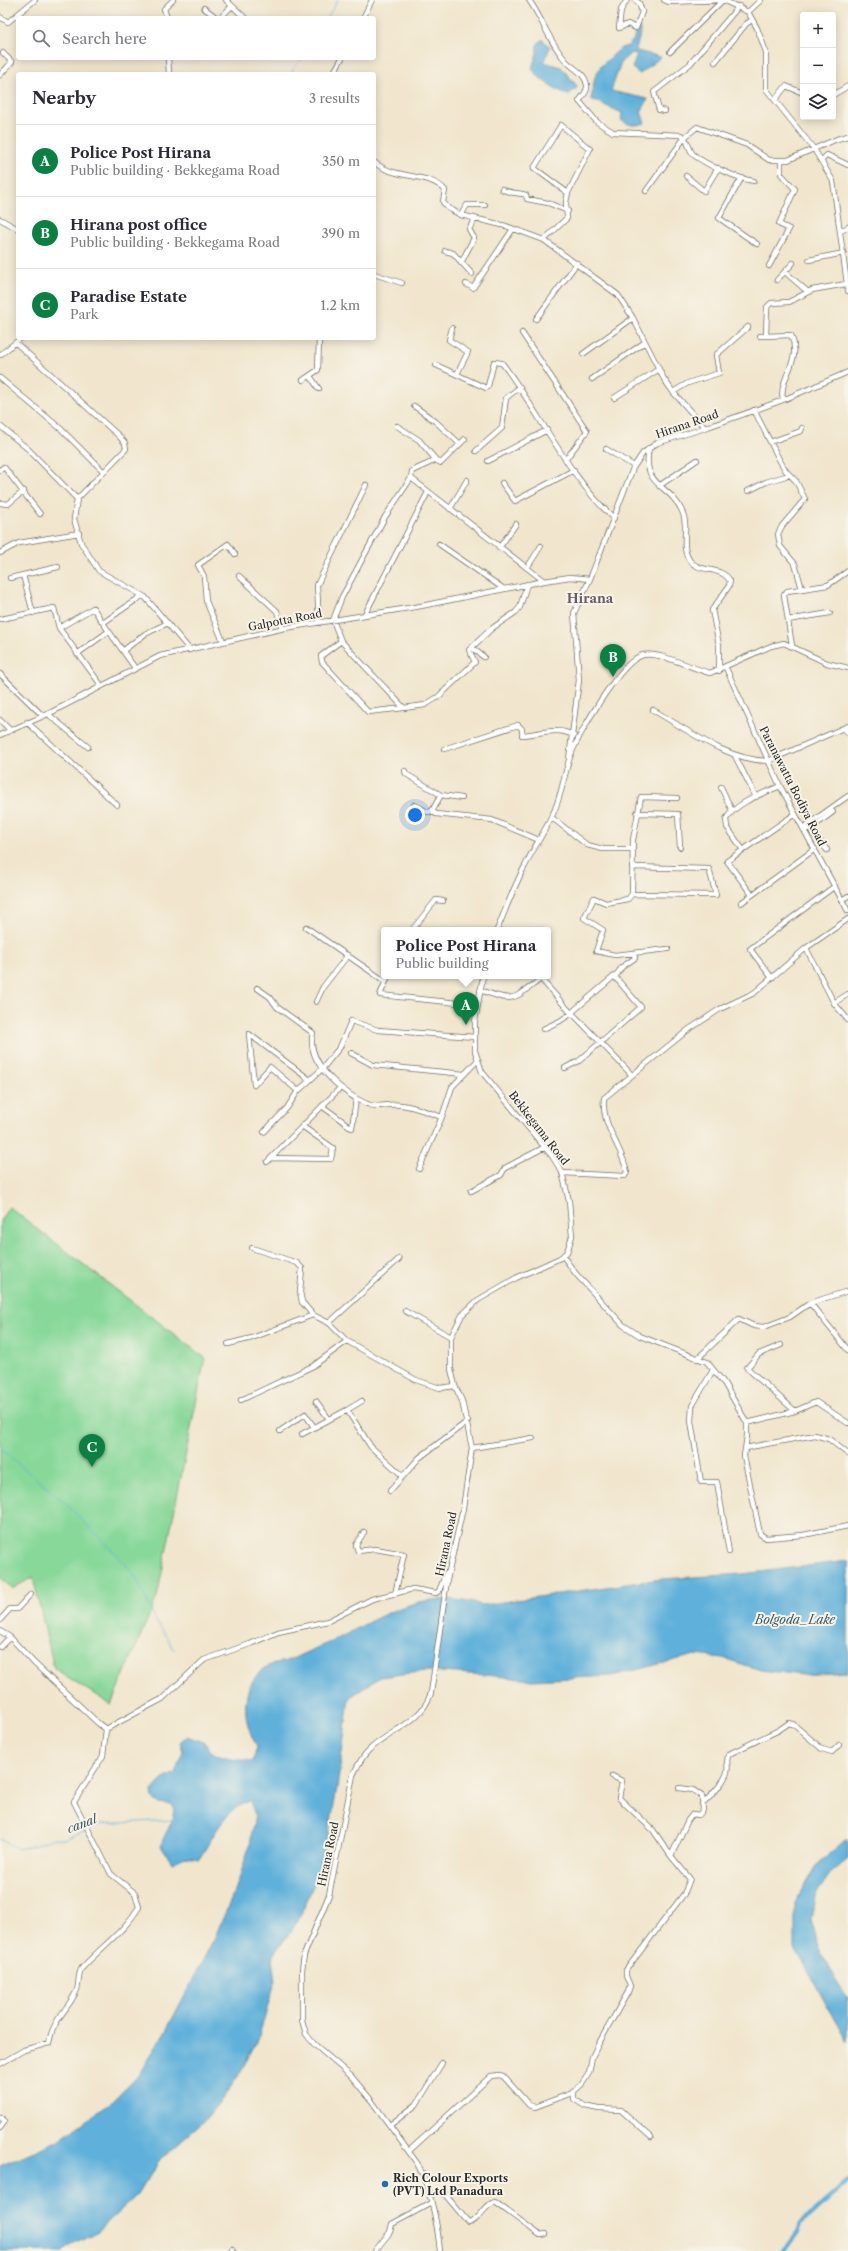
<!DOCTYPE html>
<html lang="en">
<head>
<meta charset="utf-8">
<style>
	body { margin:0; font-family:"Libre Caslon Text",serif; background:#f2f2f3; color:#2b2b33 }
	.controls { position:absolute; right:12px; top:12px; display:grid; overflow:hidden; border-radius:4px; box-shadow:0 2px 10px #0003 }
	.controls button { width:36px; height:36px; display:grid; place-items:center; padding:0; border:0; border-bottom:1px solid #e1e1e2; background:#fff; color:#2b2b33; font:20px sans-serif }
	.you { position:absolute; left:415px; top:815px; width:14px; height:14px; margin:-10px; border:3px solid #fff; border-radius:50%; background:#1a73e8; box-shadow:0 0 0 6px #1a73e833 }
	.badge { display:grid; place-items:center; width:26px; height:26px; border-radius:50%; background:#0b8043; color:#fff; font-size:13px; font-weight:700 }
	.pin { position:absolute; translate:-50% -33px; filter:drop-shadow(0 1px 2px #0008) }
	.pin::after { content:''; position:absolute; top:21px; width:14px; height:12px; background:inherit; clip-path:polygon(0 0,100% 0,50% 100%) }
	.popup { position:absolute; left:381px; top:927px; width:170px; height:52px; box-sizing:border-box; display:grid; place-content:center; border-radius:4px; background:#fff; filter:drop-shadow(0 1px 3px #0005); font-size:13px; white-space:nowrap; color:#7c7c81 }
	.popup b { font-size:15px; color:#2b2b33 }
	.popup::after { content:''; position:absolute; left:50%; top:100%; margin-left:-8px; border:8px solid transparent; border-top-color:#fff }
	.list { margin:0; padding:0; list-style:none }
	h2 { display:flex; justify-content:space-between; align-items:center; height:52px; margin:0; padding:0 16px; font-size:17px }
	h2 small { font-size:13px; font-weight:400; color:#7c7c81 }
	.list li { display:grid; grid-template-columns:26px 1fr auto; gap:12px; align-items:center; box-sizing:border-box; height:72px; padding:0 16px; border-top:1px solid #e1e1e2 }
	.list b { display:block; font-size:15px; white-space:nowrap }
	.list p { margin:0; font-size:13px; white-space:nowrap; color:#7c7c81 }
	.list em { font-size:13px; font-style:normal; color:#7c7c81 }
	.icon { flex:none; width:22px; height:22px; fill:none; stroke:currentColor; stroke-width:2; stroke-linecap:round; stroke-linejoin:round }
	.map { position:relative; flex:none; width:848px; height:2251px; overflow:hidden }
	.search { position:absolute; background:#fff; box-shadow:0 2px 10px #0003; left:16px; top:16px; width:360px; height:44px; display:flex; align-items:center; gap:10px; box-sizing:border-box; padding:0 14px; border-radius:4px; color:#7c7c81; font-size:15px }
	.panel { position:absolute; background:#fff; box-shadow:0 2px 10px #0003; left:16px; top:72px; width:360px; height:268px; border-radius:4px }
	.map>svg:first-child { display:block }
	.green { fill:#87d899; stroke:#598262 }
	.water { fill:#5fb0da; stroke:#456e82 }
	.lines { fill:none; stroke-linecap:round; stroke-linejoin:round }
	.stream { stroke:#5fb0da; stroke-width:1 }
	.canal { stroke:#5fb0da; stroke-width:4.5 }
	.minor-casing { stroke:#706c64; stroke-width:6 }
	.minor { stroke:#fff; stroke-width:4.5 }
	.poi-dot { fill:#1f6fb2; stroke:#f7f3e8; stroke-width:1.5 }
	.labels { text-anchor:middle; stroke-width:4; stroke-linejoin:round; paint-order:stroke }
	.street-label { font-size:11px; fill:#2b2b2b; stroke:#f7f3e8 }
	.poi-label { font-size:11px; font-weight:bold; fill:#2b2b2b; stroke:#f7f3e8; text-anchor:start }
	.water-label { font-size:12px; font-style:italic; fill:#3d5a68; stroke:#f7f3e8 }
	.quarter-label { font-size:13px; font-weight:bold; fill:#685a6d; stroke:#f7f3e8 }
</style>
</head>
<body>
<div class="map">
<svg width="848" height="2251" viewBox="0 0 848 2251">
	<rect width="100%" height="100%" fill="#f7f3e8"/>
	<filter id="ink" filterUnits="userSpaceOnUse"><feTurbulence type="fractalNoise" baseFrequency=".025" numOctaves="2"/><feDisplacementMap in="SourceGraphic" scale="8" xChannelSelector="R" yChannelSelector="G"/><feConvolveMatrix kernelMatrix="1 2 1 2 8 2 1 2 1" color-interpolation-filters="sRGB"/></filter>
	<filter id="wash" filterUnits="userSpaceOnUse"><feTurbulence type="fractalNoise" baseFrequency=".012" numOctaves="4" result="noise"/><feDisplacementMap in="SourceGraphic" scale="16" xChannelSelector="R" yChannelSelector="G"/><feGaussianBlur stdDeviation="0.9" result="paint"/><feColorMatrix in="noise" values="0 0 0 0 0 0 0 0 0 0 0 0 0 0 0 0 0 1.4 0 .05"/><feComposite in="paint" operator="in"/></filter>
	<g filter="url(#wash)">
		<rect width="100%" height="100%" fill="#f1e6cd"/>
		<path class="green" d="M9,1207L205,1358L157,1597L111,1705L54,1668L33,1577L12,1589L0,1576V1221Z"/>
		<path class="water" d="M639,26L641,31L636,49L637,51L661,57L640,74L632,68L637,54L631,53L621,62L611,91L648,99L641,112L645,123C636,126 629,126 621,120L622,113L591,99L595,77L601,66L621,48L628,46L634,39L635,30Z
			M542,39L550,47L544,62L561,67L578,87L568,95C555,88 539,81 532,68L537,53V45Z
			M848,1561V1672L802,1675L761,1670L723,1658L695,1655L612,1676L532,1680L486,1675L426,1671L380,1677L349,1698C339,1773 333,1851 298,1920C291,1933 280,1945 272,1958L275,1982L257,2042L238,2076L223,2098L201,2124L158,2162L137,2195L98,2231L72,2244L63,2251H0V2166L59,2140L111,2103L137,2077L166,2031L214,1939L236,1888L250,1844L255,1815L250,1801C225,1808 213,1838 199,1859L185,1857L172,1863L161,1846C164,1833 174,1823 175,1809L171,1804L159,1803L153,1799L152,1791L162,1780L175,1773L183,1751L180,1742L187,1736L205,1743C215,1761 235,1759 253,1761L257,1746C244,1725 239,1693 259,1673C271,1661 280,1664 294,1658C307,1652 320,1646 333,1641C361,1627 394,1606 425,1601C445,1597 463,1600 482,1605L661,1579L743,1574Z
			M848,1838V1859L830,1874L815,1896L811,1920L818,1944L831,1972L848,1999V2042L795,1948V1903L819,1862Z"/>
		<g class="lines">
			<path class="stream" d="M327,18L338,0
				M292,74L293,68L303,58
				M0,1448L65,1503L125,1563L137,1579L156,1621L174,1649
				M89,1829L100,1824L174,1820
				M0,1839L18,1849L36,1845L54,1838L65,1839L86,1830"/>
			<path class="canal" d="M783,2251L798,2232L801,2224L848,2181"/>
		</g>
	</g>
	<g filter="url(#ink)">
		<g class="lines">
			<g class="minor-casing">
				<path id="minor" d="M226,0L245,18
					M529,0C543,20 550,44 567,62C574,69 585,73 587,85C588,91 583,96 579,101L597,122L613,132L681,135C689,139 688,150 694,155C706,165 739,179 754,181
					M627,0L621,10L619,28L628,24L636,28L642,12L639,3L635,0
					M664,0L669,2L723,0L748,12L757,28L766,52V89L814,149L833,181L848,291
					M204,8L217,18
					M748,12L761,0
					M0,17L8,22L35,0
					M167,18L164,9L173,0
					M220,18L232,6
					M363,18L372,0
					M670,52L723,0
					M168,58L169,74
					M715,62L746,24L752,20
					M333,74L342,58
					M0,75L12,62L3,53
					M833,95L848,86
					M775,100L786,86L803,93
					M665,111L659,110L654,92L690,64L739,6
					M821,161L827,155L848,165
					M374,162C395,180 429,172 445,190L443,202L448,208L461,215L506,226L544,240L618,295L633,318L664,379L673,392L705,428
					M686,176L704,191L718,168
					M741,179L719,218L757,244
					M502,189C509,194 518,192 526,195L527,199L548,203L568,211
					M646,191L685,137L697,127L747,145L769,160H788L837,139L848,136
					M461,215L467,205H485
					M0,219L18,229
					M841,231L848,227
					M544,240L567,218L566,202L568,193L590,149L561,125L534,168L568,193
					M445,251L453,253L472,274
					M809,260L844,253
					M461,263L474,238L469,229L475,219
					M769,266L789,229L779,224L795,189L781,174V160
					M785,272L808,292
					M374,274L402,283
					M777,280L793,263
					M466,284L473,288L513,229
					M536,319L577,263
					M452,328L449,340L468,352L457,374
					M522,333L587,431L566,459
					M760,336H766
					M583,354L633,318
					M0,355L21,338
					M436,365L486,388L488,386L494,362L502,363C539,411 570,480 614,518
					M310,376L319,389
					M0,378L61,429L103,471
					M592,379L645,342
					M303,380L318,370L319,338
					M673,392L688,383L719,373L716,355L748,327
					M614,398L659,369
					M783,400C778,377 803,362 791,335L766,336L767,307L771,303L789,302L812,290L846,284
					M414,406L435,421L460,444
					M754,410L780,461L786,471L796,481L805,499L782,526L778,534L780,546L795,564L802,589L787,591L784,595L792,646
					M0,426L28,449L77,499L126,449L125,443L119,436L16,343
					M397,426L419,440L436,460
					M770,442L801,431L802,428
					M649,448C641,487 670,484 682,511C690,527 679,547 690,561C700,573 722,566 730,581L729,586L712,610L719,645V671
					M606,449L634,466
					M476,451L502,428L506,398L520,387
					M488,461L547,430
					M0,470L4,467L40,514
					M411,478L412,471L436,460L441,463L465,439
					M502,483L515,501L574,470
					M659,486L697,460
					M748,491L766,482L789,475
					M77,499L74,519L81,543L99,571L145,597L190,650
					M0,503L8,504L24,491
					M450,509L467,480
					M439,544L504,589
					M499,548L516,524
					M0,553L19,543L79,533
					M527,568L541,546
					M23,575L58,567
					M239,576L277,611L282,628
					M10,578L23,575L33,613
					M802,589L828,585L848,571
					M365,614L428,492
					M1,619L54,608L59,628L101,685
					M788,620L830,613
					M103,623L135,668
					M319,623L317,585L366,485
					M59,628L93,608L103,623L140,597H145
					M223,641L206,601L204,576L198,565L228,544L235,554
					M341,641L404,708L368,712L322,662L321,656L341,641L333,620L342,597L385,517L411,478L544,581
					M472,648L484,657
					M124,650L145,634L168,623
					M77,654L109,631
					M726,668L780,786L848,911
					M0,674L43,716
					M404,708L425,705L438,697L475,662L469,650L491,629L516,612L520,607L527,584
					M653,710C688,730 726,760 768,761L848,726
					M48,714L88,747
					M0,720L10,730
					M27,722L117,805
					M844,728L848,733
					M0,735L48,714L160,656L285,628L421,606L544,581L570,577L590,579
					M444,749L518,725L522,729V735C538,734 560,726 574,736
					M735,756L756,797
					M569,759L579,680L574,613L590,579L633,468L643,453L657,443L705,428L783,400L848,372
					M405,771L406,774L441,795L462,798
					M780,786C762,794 737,802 726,819L727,827L743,850L795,814
					M721,787L732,811
					M414,805L428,812L432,811L441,795
					M432,811L436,814L492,820L539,840
					M637,813L678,814L680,847
					M551,817L587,845L603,849H633
					M803,828L848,796
					M803,828L810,829L833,812
					M810,829L827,850
					M743,850L727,861L752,895
					M632,894L716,895L709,869L632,867
					M842,900L848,896
					M741,903L815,849
					M848,919L806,948L834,1003L848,1020
					M306,927L386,982
					M412,930L436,900L443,901
					M497,930C506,909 514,886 525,866C533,849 543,834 551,818C561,799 563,780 569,760C576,737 621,660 643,655C659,651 693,669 710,673L771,646L784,643L827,663L848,668
					M668,949L615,955L596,951L603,930L584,918L594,898L606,903L628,899L632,894L633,840L641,797L677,798
					M388,976L380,995L478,1005
					M772,978L750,949L835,886
					M257,988L270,997L277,1007L313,1033C305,1063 345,1096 370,1105C379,1108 391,1103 401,1105C414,1106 429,1113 442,1117
					M480,990C515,1003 512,1000 541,979L571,1013L618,973
					M316,1002L323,987L348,955
					M834,1003L848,994
					M543,1029L560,1021L572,1013L631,1074
					M351,1053L373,1065L464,1074
					M565,1068L579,1061L641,1007L615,977L622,967L635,958L634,954
					M298,1091L270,1067L254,1085L249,1034L310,1080
					M322,1106L352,1128L356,1099
					M264,1132L287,1108L298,1091L322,1069L340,1047L351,1021L378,1030L475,1037
					M271,1158L331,1159L333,1148L302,1126
					M267,1162L340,1088
					M419,1169L442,1117L452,1087L478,1060
					M562,1173L625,1176L627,1172C622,1146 601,1126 604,1098L688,1030L720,1009L754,993L806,948
					M471,1191L501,1175L505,1168L545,1147
					M252,1248L297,1263L302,1268L300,1292L302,1302L313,1315
					M563,1256L576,1274L623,1325L640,1336L707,1362L724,1383L747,1423V1436L744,1456L760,1534L766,1538L803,1535L848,1526
					M810,1303L848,1350
					M405,1311L451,1337
					M329,1323L399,1259
					M228,1344L252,1338L313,1315L329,1323L347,1341L416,1380L440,1388L455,1386
					M697,1359L739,1319L754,1326L764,1327L790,1317L810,1303L848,1291
					M713,1370L692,1406L691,1421L701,1482H717L729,1552
					M241,1400L313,1366L347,1341
					M316,1401L329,1419
					M362,1401L347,1410L371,1447L403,1476
					M795,1411L816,1402L848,1423
					M747,1423L795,1411L747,1368L759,1354L781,1345
					M280,1431L305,1414L314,1427
					M302,1434L347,1410
					M472,1448L533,1438
					M745,1448L815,1435L829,1439L848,1454
					M390,1491L419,1458L468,1421
					M364,1532L356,1545L358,1551L375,1549L404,1554L395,1594
					M0,1620L10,1609H17L31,1594
					M0,1631L10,1637L34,1663L99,1724L106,1729L162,1699L204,1660L250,1644L278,1632L328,1621L372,1599L413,1589L436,1593L439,1591L446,1573
					M0,1647L10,1637
					M702,1804C708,1800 726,1780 727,1772C729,1765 725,1760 729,1754L779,1730L789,1723L793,1724L822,1749L832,1752L839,1745
					M671,1856L688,1820L693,1814L699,1815L703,1810L702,1796L693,1790L679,1788
					M0,2064L24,2050L49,2043C53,2019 67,2011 76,1992C80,1985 77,1974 82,1968C101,1947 124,1932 139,1907L135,1893L111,1874L74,1802L103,1756L106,1729
					M574,2092V2099L585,2106L599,2109L621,2110L651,2137
					M0,2117L5,2121L0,2128
					M390,2125L416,2105L442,2063
					M409,2151L491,2076L499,2075L503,2076L529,2105L535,2107L572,2093L582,2084L589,2073L592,2057L599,2043L628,1992L630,1986L626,1976V1970L684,1894L690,1879L671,1856L653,1830L619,1798L622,1781L612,1776
					M429,2194L443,2192L468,2222C481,2221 484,2204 495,2202L540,2235L545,2234
					M232,2249L233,2251
					M375,2251L390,2232L392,2224L431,2203
					M440,2251C437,2221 431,2190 417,2163L371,2100L351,2076L314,2044L306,2034L302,2020V1970L304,1955L329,1895L353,1775C357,1767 361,1758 368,1751C389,1730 421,1724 431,1693L447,1580L463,1508L472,1448L462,1401L455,1386L451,1369V1337L462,1315L478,1300L516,1278L560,1258L567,1252L572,1236L569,1201L562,1172L552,1156L482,1072L475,1051V1021L483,976"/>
			</g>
			<use href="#minor" class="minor"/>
		</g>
	</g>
	<circle class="poi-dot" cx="385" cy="2184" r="4"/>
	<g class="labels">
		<g class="street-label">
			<text transform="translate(687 424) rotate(-19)" y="4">Hirana Road</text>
			<text transform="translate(285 620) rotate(-11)" y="4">Galpotta Road</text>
			<text transform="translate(793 786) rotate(63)" y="4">Paranawatta Bodiya Road</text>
			<text transform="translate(539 1128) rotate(52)" y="4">Bekkegama Road</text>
			<text transform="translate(446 1544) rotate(-78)" y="4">Hirana Road</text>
			<text transform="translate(328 1854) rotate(-78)" y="4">Hirana Road</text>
		</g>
		<g class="poi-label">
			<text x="393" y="2182">Rich Colour Exports<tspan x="393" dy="13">(PVT) Ltd Panadura</tspan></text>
		</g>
		<g class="water-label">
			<text x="795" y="1624">Bolgoda_Lake</text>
			<text transform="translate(82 1824) rotate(-21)" y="4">canal</text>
		</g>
		<g class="quarter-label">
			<text x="590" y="603">Hirana</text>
		</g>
	</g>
</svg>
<div class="controls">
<button>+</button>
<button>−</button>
<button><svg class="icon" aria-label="layers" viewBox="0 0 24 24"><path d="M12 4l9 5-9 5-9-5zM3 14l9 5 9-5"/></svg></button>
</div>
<div class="you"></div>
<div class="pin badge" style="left:466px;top:1025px">A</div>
<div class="popup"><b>Police Post Hirana</b>Public building</div>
<div class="pin badge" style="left:613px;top:677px">B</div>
<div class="pin badge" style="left:92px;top:1467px">C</div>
<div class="search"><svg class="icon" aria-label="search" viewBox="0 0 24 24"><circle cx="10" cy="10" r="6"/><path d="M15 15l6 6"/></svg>Search here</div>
<section class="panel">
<h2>Nearby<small>3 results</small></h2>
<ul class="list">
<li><span class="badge">A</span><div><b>Police Post Hirana</b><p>Public building · Bekkegama Road</p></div><em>350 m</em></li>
<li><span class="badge">B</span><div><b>Hirana post office</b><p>Public building · Bekkegama Road</p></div><em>390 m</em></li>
<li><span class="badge">C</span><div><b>Paradise Estate</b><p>Park</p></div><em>1.2 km</em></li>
</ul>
</section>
</div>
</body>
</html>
